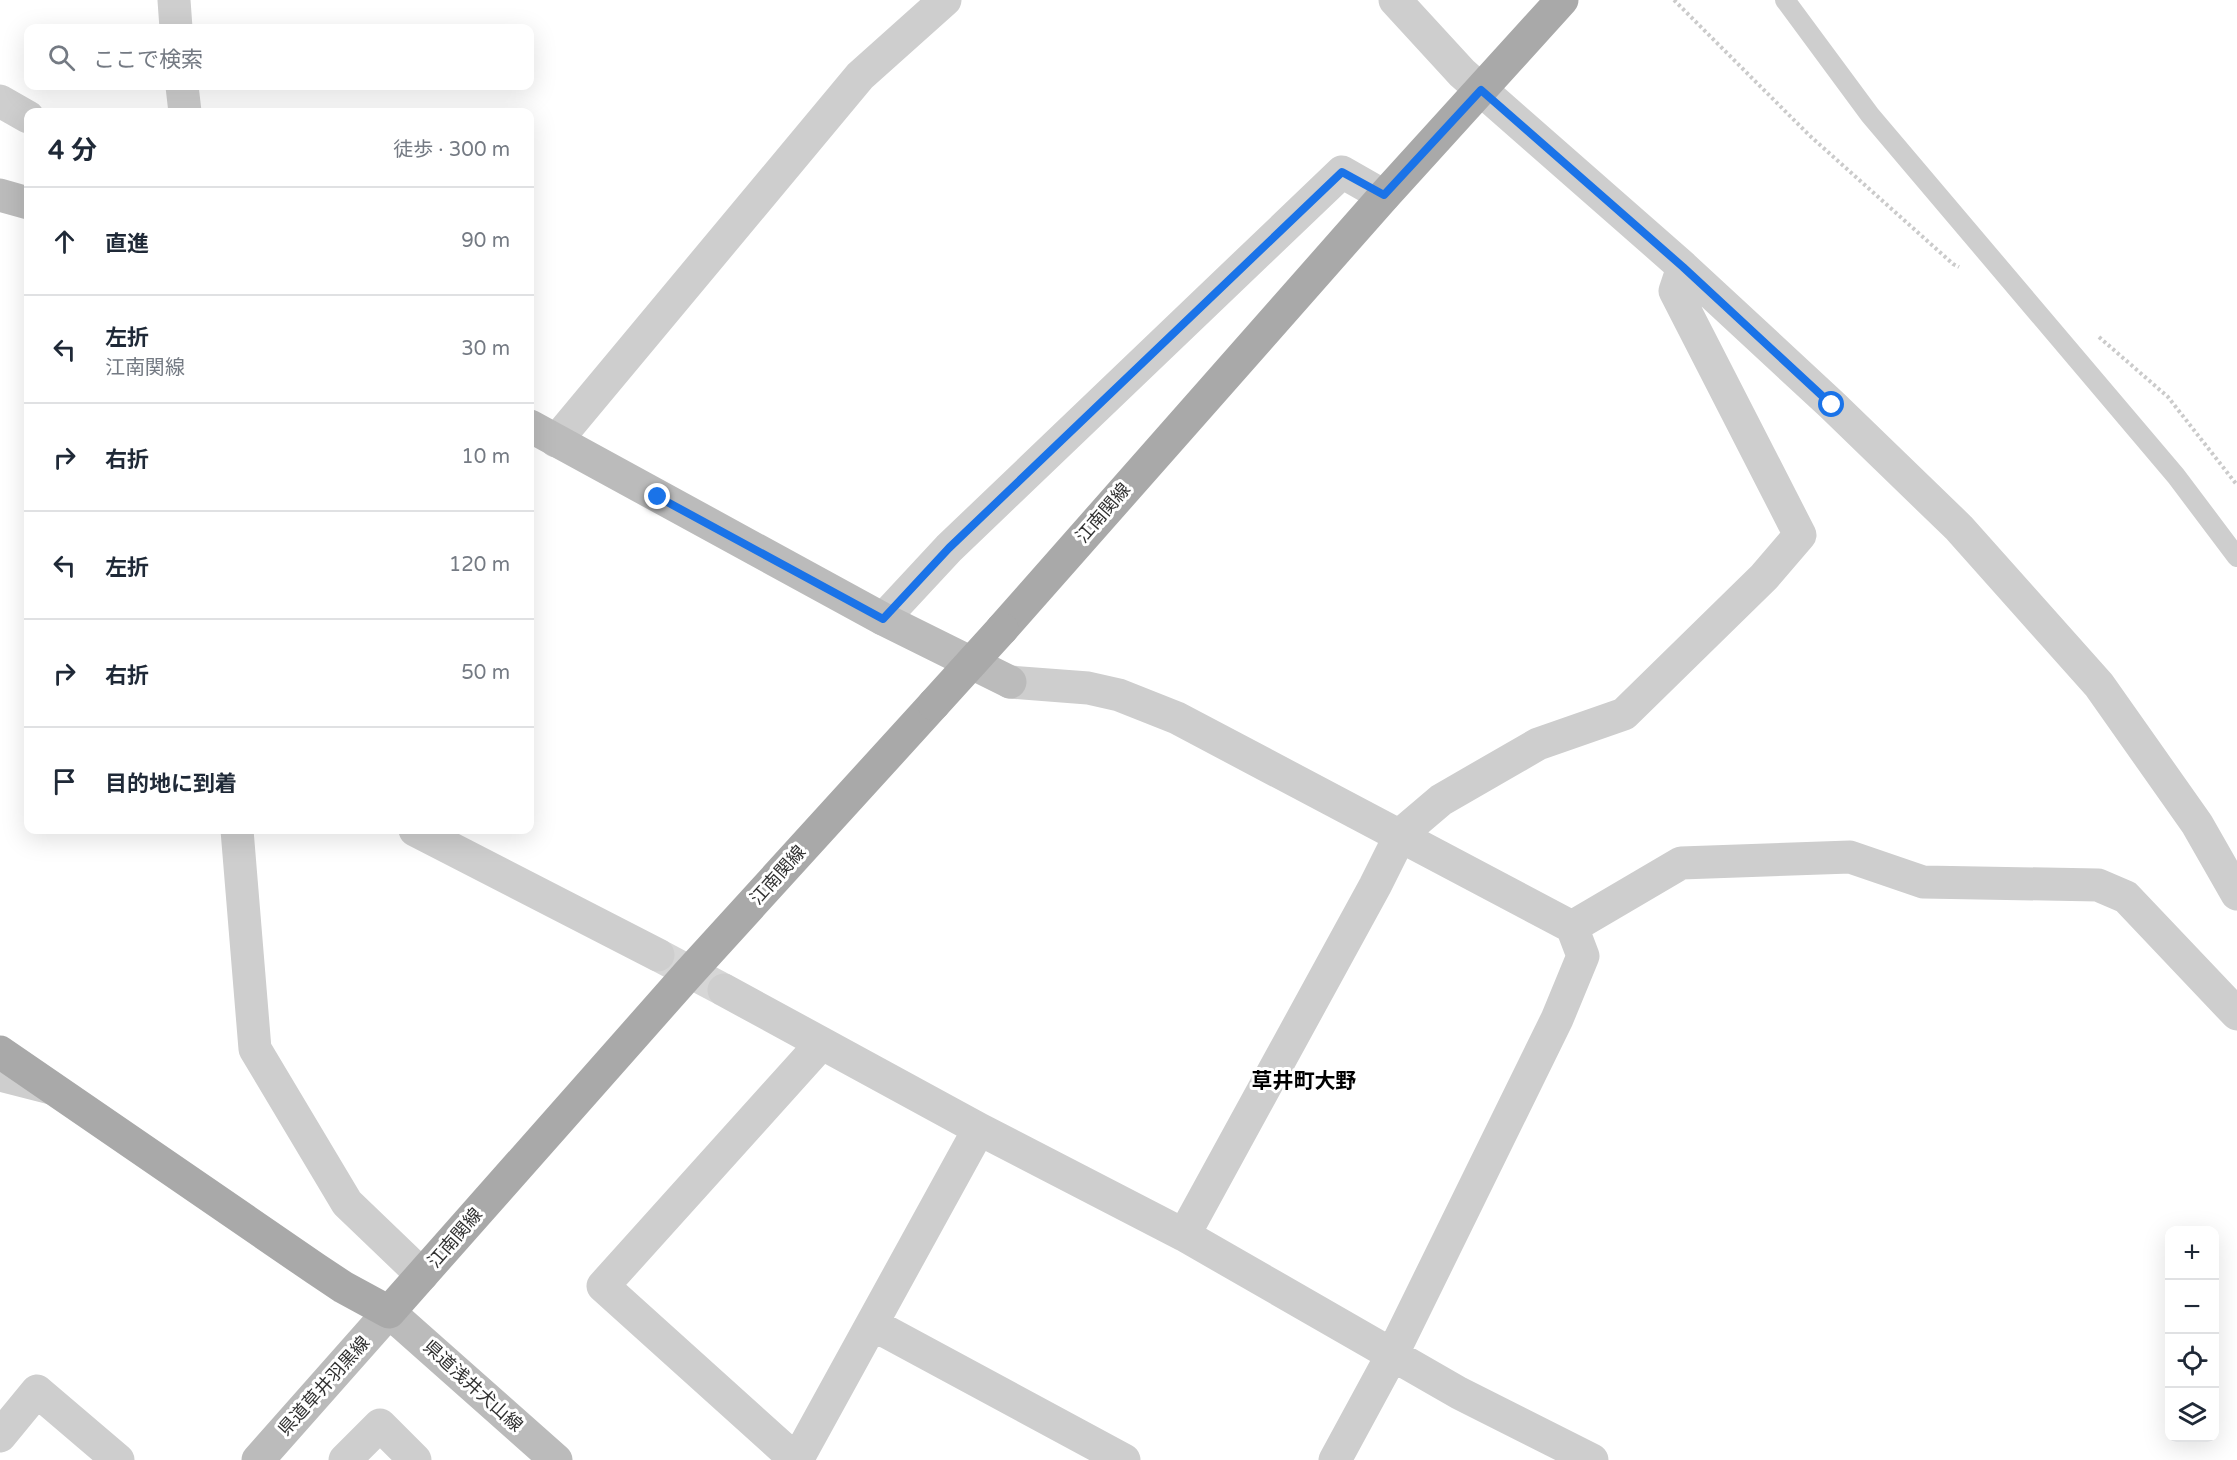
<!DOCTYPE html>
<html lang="ja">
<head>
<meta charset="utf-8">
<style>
	body { margin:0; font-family:"Varela Round","Noto Sans JP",sans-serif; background:#f2f2f3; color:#1f2937 }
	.controls { position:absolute; right:18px; bottom:18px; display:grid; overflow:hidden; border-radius:12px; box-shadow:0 6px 24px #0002 }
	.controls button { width:54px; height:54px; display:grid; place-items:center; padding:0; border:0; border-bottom:2px solid #e0e1e3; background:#fff; color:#1f2937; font:30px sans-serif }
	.stop { position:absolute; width:18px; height:18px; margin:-14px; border:4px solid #1a73e8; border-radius:50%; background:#fff }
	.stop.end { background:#1a73e8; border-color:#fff; box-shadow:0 2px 6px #0008 }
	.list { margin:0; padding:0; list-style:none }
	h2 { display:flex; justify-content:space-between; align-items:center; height:78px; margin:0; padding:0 24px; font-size:26px }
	h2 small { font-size:20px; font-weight:400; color:#747a83 }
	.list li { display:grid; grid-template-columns:39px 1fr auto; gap:18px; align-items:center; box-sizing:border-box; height:108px; padding:0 24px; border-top:2px solid #e0e1e3 }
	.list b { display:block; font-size:22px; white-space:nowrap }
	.list p { margin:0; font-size:20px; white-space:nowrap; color:#747a83 }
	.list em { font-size:20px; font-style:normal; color:#747a83 }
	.icon { flex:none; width:33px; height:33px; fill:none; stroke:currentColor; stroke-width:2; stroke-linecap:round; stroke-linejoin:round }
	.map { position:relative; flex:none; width:2237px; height:1460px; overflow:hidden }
	.search { position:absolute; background:#fff; box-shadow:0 6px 24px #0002; left:24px; top:24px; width:510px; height:66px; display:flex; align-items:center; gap:15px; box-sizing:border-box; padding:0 21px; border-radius:12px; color:#747a83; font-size:22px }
	.panel { position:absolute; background:#fff; box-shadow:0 6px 24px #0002; left:24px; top:108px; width:510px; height:726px; border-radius:12px }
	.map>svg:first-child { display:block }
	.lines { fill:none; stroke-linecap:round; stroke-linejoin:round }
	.street-tunnel { stroke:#d6d6d6; stroke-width:33; stroke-dasharray:33 16; stroke-linecap:butt }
	.path { stroke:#cbcbcb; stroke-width:4; stroke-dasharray:3 3; stroke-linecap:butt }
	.lane { stroke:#cecece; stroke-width:20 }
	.street { stroke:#cecece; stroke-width:33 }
	.secondary { stroke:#bbb; stroke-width:33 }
	.primary { stroke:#a9a9a9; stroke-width:33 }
	.primary-bridge { stroke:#a9a9a9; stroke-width:33 }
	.route { stroke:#1a73e8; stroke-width:8 }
	.labels { text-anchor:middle; stroke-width:6; stroke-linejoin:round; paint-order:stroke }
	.street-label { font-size:18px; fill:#313131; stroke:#fff }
	.quarter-label { font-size:21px; font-weight:bold; fill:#000; stroke:#fff }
</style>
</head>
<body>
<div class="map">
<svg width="2237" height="1460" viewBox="0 0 2237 1460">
	<rect width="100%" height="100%" fill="#fff"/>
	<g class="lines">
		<path class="street-tunnel" d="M658,955L724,990"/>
		<path class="path" d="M1674,0L1809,135L1953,264L1959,267
			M2099,337L2168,397L2237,485"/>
		<path class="lane" d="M1785,0L1870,115L2176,476L2237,557"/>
		<path class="street" d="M174,0L176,28
			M1395,0L1462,73L1683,267L1832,405L1959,528L2099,685L2197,824L2237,894
			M182,86L185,112
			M0,101L28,117
			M556,441L860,76L945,0
			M883,619L949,548L1342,172L1384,196
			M1010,682L1088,688L1119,695L1177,718L1572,927L1583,956L1557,1019L1392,1355L1335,1460
			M237,830L255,1049L347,1203L422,1275
			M415,830L658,955
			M1572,927L1681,863L1850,857L1923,882L2098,885L2126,897L2237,1014
			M724,990L979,1129L1184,1235L1459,1393L1592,1460
			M0,1075L51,1088
			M1184,1235L1375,886L1401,834L1441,800L1538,744L1624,714L1764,577L1800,535L1675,291L1683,267
			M872,1324L1124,1460
			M0,1436L37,1391L118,1460
			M345,1460L380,1425L415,1460
			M796,1460L603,1286L821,1044
			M797,1460L979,1129"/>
		<path class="secondary" d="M0,195L28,203
			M530,426L883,619L1010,682
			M258,1460L389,1312L556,1460"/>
		<path class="primary" d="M1002,629L1384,196L1562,0
			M0,1052L316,1269L343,1287L389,1312L689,973L934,704"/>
		<path class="primary-bridge" d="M934,704L1002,629"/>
	</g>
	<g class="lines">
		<path class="route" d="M658,497L883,619L949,548L1342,172L1384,195L1481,90L1683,267L1832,405"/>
	</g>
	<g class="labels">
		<g class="street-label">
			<text transform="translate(1103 513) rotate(-49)" y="6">江南関線</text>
			<text transform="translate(778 875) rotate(-48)" y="6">江南関線</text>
			<text transform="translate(455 1238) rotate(-49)" y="6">江南関線</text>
			<text transform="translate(324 1386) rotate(-48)" y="6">県道草井羽黒線</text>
			<text transform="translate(473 1386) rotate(42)" y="6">県道浅井犬山線</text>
		</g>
		<g class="quarter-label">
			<text x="1304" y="1088">草井町大野</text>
		</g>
	</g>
</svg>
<div class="controls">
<button>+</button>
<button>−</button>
<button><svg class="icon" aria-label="locate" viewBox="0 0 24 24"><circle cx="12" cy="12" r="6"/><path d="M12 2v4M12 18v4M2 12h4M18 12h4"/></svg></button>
<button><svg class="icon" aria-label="layers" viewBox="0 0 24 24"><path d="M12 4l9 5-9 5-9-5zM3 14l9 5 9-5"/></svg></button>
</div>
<div class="stop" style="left:1832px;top:405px"></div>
<div class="stop end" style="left:658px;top:497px"></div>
<div class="search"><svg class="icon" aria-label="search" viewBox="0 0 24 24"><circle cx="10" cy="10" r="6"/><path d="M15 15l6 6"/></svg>ここで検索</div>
<section class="panel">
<h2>4 分<small>徒歩 · 300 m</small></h2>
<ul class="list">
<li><svg class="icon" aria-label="ahead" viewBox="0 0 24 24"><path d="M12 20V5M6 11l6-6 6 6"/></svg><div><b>直進</b></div><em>90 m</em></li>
<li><svg class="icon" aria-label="left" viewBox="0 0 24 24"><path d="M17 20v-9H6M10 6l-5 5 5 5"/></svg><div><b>左折</b><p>江南関線</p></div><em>30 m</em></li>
<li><svg class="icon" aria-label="right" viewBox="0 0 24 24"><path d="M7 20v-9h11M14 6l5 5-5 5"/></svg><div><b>右折</b></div><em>10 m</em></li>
<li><svg class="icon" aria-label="left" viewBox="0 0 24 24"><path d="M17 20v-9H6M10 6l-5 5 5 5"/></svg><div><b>左折</b></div><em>120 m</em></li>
<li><svg class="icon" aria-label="right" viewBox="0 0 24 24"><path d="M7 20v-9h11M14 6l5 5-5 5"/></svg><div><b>右折</b></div><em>50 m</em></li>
<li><svg class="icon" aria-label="arrive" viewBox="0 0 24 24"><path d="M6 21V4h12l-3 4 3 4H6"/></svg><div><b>目的地に到着</b></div></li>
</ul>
</section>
</div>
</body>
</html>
